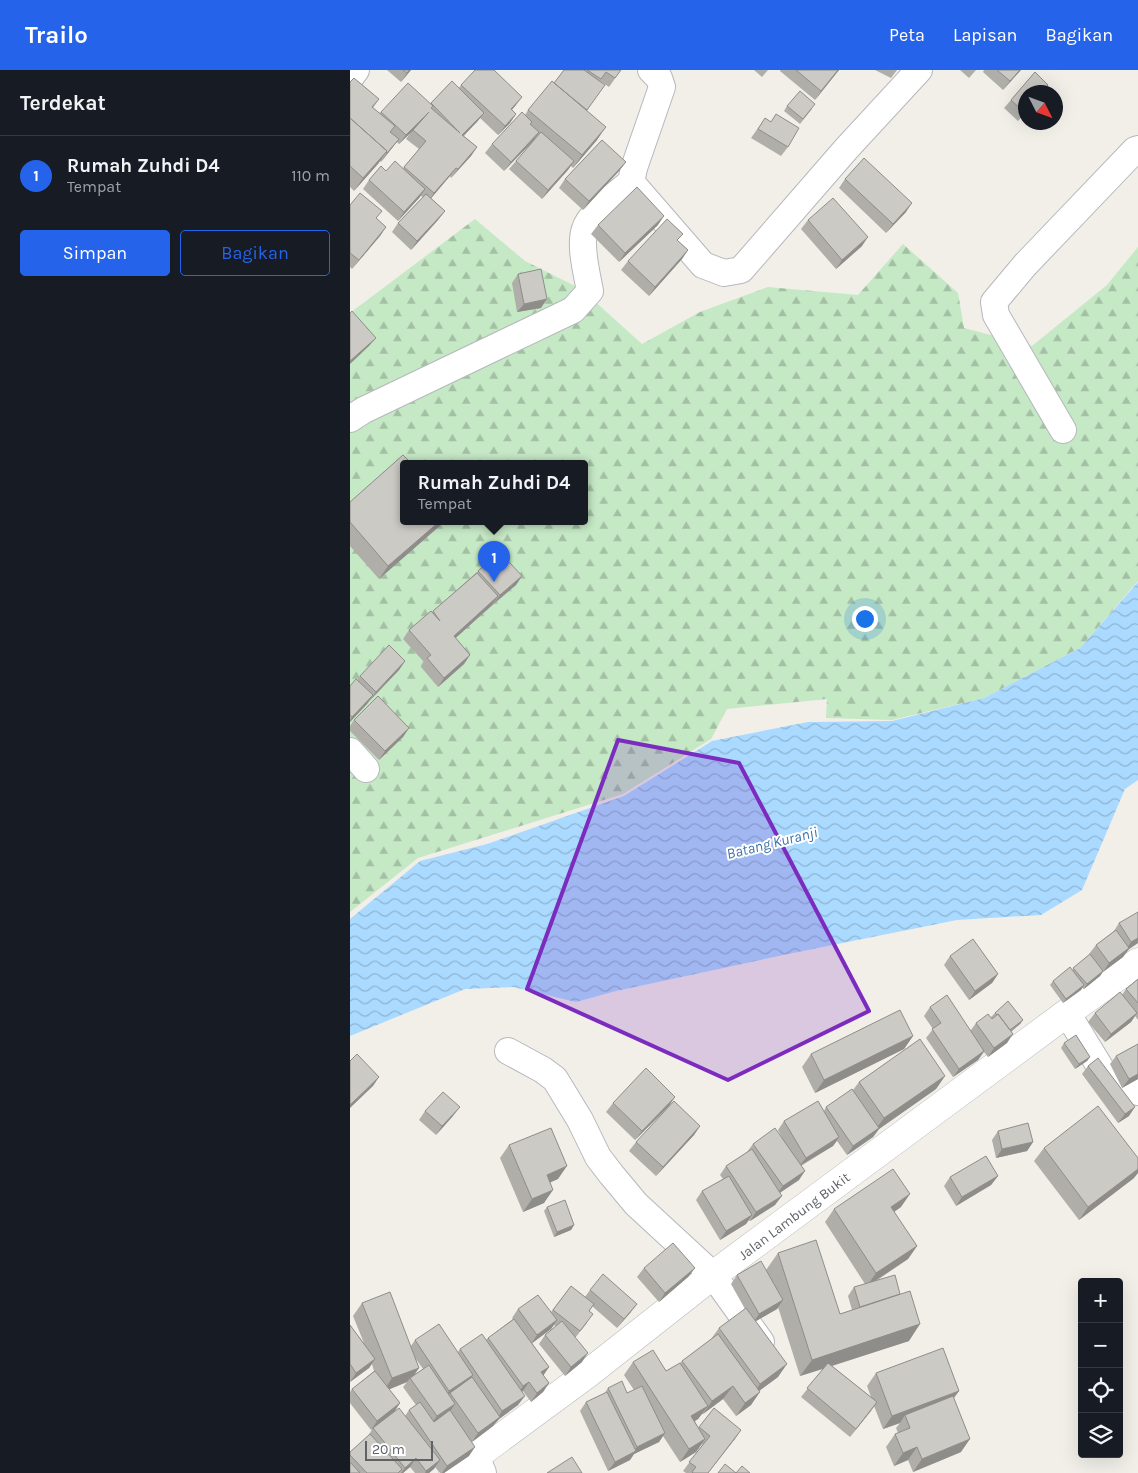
<!DOCTYPE html>
<html lang="id">
<head>
<meta charset="utf-8">
<style>
	body { margin:0; font-family:Karla,sans-serif; background:#242831; color:#f1f3f6 }
	.controls { position:absolute; right:15px; bottom:15px; display:grid; overflow:hidden; border-radius:5px; box-shadow:0 5px 20px #0002 }
	.controls button { width:45px; height:45px; display:grid; place-items:center; padding:0; border:0; border-bottom:1px solid #363941; background:#171b24; color:#f1f3f6; font:25px sans-serif }
	.compass { position:absolute; left:668px; top:15px; width:45px; height:45px; border-radius:50%; background:#171b24; box-shadow:0 5px 20px #0002; rotate:132deg }
	.scale { position:absolute; left:15px; bottom:12px; width:68px; box-sizing:border-box; padding-left:5px; border:2px solid #5f6368; border-top:0; font-size:14px; line-height:18px; white-space:nowrap; color:#5f6368; -webkit-text-stroke:4px #fff; paint-order:stroke }
	.you { position:absolute; left:514px; top:548px; width:18px; height:18px; margin:-12px; border:4px solid #fff; border-radius:50%; background:#1a73e8; box-shadow:0 0 0 8px #1a73e833 }
	.badge { display:grid; place-items:center; width:32px; height:32px; border-radius:50%; background:#2563eb; color:#fff; font-size:16px; font-weight:700 }
	.pin { position:absolute; translate:-50% -41px; filter:drop-shadow(0 1px 2px #0008) }
	.pin::after { content:''; position:absolute; top:26px; width:18px; height:15px; background:inherit; clip-path:polygon(0 0,100% 0,50% 100%) }
	.popup { position:absolute; left:50px; top:390px; width:188px; height:65px; box-sizing:border-box; display:grid; place-content:center; border-radius:5px; background:#171b24; filter:drop-shadow(0 1px 4px #0005); font-size:16px; white-space:nowrap; color:#9ea1a6 }
	.popup b { font-size:19px; color:#f1f3f6 }
	.popup::after { content:''; position:absolute; left:50%; top:100%; margin-left:-10px; border:10px solid transparent; border-top-color:#171b24 }
	.list { margin:0; padding:0; list-style:none }
	h2 { display:flex; justify-content:space-between; align-items:center; height:65px; margin:0; padding:0 20px; font-size:21px }
	h2 small { font-size:16px; font-weight:400; color:#9ea1a6 }
	.list li { display:grid; grid-template-columns:32px 1fr auto; gap:15px; align-items:center; box-sizing:border-box; height:80px; padding:0 20px; border-top:1px solid #363941 }
	.list b { display:block; font-size:19px; white-space:nowrap }
	.list p { margin:0; font-size:16px; white-space:nowrap; color:#9ea1a6 }
	.list em { font-size:16px; font-style:normal; color:#9ea1a6 }
	.actions { display:flex; gap:10px; padding:15px 20px }
	.actions a { flex:1; padding:11px 0; border:1px solid #2563eb; border-radius:5px; text-align:center; font-size:18px; color:#2563eb }
	.actions .main { background:#2563eb; color:#fff }
	.icon { flex:none; width:28px; height:28px; fill:none; stroke:currentColor; stroke-width:2; stroke-linecap:round; stroke-linejoin:round }
	.map { position:relative; flex:none; width:788px; height:1403px; overflow:hidden }
	header { display:flex; align-items:center; gap:30px; box-sizing:border-box; height:70px; padding:0 25px; background:#2563eb; color:#fff }
	header strong { font-size:24px }
	nav { display:flex; gap:28px; margin-inline-start:auto; font-size:18px }
	main { display:flex }
	aside { flex:1; background:#171b24 }
	.map>svg:first-child { display:block }
	.forest { fill:url(#forest-firs); fill-rule:evenodd }
	.water { fill:url(#water-waves) }
	.lines { fill:none; stroke-linecap:round; stroke-linejoin:round }
	.street-casing { stroke:#b5b8bc; stroke-width:28 }
	.secondary-casing { stroke:#b6babf; stroke-width:29 }
	.street { stroke:#fff; stroke-width:26 }
	.secondary { stroke:#fff; stroke-width:28 }
	.wall { fill:#afaea9; fill-rule:evenodd }
	.shaded-wall { fill:#8f8d8a }
	.building { fill:#cccac5; stroke:#8f8d8a }
	.marked { fill:#7b2cbf; fill-opacity:0.2; stroke:#7b2cbf; stroke-width:4; stroke-linejoin:round }
	.labels { text-anchor:middle; stroke-width:4; stroke-linejoin:round; paint-order:stroke }
	.street-label { font-size:14px; fill:#5f6368; stroke:#fff }
	.water-label { font-size:15px; font-style:italic; fill:#4174aa; stroke:#fff }
</style>
</head>
<body>
<header>
<strong>Trailo</strong>
<nav><a>Peta</a><a>Lapisan</a><a>Bagikan</a></nav>
</header>
<main>
<aside>
<h2>Terdekat<small></small></h2>
<ul class="list">
<li><span class="badge">1</span><div><b>Rumah Zuhdi D4</b><p>Tempat</p></div><em>110 m</em></li>
</ul>
<div class="actions"><a class="main">Simpan</a><a>Bagikan</a></div>
</aside>
<div class="map">
<svg width="788" height="1403" viewBox="0 0 788 1403">
	<defs>
		<pattern id="forest-firs" width="22" height="20" patternUnits="userSpaceOnUse" patternTransform="scale(1.25)"><rect width="22" height="20" fill="#c5e8c5"/><path d="M5 1l3.5 6h-7zM16 11l3.5 6h-7z" fill="#a3c0a4"/></pattern>
		<pattern id="water-waves" width="16" height="10" patternUnits="userSpaceOnUse" patternTransform="scale(1.25)"><rect width="16" height="10" fill="#aadaff"/><path d="M0 5q4-4 8 0t8 0" fill="none" stroke="#8eb4d2"/></pattern>
	</defs>
	<rect width="100%" height="100%" fill="#f1efe8"/>
	<path class="forest" d="M125,149L175,191L231,219L292,274L350,242L418,217L508,225L553,174L608,223L614,258L682,276L757,215L788,177V511L730,578L634,628L542,650L476,648L477,629L377,639L361,669L273,724L68,788L0,842V243ZM54,393H234V451H54Z"/>
	<path class="water" d="M788,512V710L775,719L732,820L691,845L607,850L438,884L266,921L226,932L163,917L115,919L0,966V849L70,791L137,774L274,726L362,671L458,652L542,651L634,628L730,578Z"/>
	<g class="lines">
		<g class="street-casing">
			<path id="street" d="M301,0L309,8L312,17L284,98L281,112L353,195L374,203L391,200L497,78L569,0
				M0,8L6,0
				M0,349L14,340L223,240L240,221C237,204 229,175 235,159C239,144 268,123 281,112
				M713,360L646,245L644,232L675,195L785,80L788,79
				M0,681L16,699
				M717,943L758,1010L764,1015L788,1022
				M158,981L193,1000L205,1009L230,1050L248,1087L261,1104L286,1134L363,1205L411,1272
				M126,1386L133,1403"/>
		</g>
		<g class="secondary-casing">
			<path id="secondary" d="M103,1403L236,1305L363,1205L717,943L788,892"/>
		</g>
		<use href="#street" class="street"/>
		<use href="#secondary" class="secondary"/>
	</g>
	<path class="wall" d="M37,0H61L51,12Z
		M214,0H271L259,17L250,11L237,41L247,70L223,98L221,96L192,129L159,99L187,67H186L183,71L154,101L135,83L142,74L175,45L178,40L204,13Z
		M404,0H418L412,7Z
		M430,0H489L465,30L430,1Z
		M525,0H547L541,8Z
		M610,0H626L619,8Z
		M634,0H671L653,20L633,2Z
		M685,2L698,15L693,22H676V42L668,51L654,38L661,30Z
		M102,11L109,18L111,15L166,35L162,40L166,44L160,53L148,65L130,48L114,66L127,77L121,86L101,108L100,106L81,128L95,141L88,150L61,180L42,162L48,153L73,127L71,126L48,151L13,119L19,110L36,101L53,98L69,79L56,69L61,62L49,74L47,72L31,92L30,91L4,121L0,117V12L29,29L23,38L29,43L31,42L80,34Z
		M437,36L462,39L450,54L434,41Z
		M415,48L421,52L438,77L431,86L401,68Z
		M276,92L269,101L233,140L209,118L215,109Z
		M495,109L556,142L536,163L489,118Z
		M0,135L27,149L36,157L30,166L2,199L0,197Z
		M458,150L512,176L486,199L451,159Z
		M248,155H308L269,192L241,164Z
		M328,171L338,180L332,189L299,226L271,200L278,191Z
		M168,204L191,238L167,242L162,213Z
		M0,432L54,451H94L93,453L29,509L0,476Z
		M128,501L172,506L166,515L105,568L120,585L114,594L88,617L71,597L74,592L53,569L59,560L82,542Z
		M55,591L49,600L0,652V616L7,610L10,606Z
		M4,650L59,658L53,667L29,690L0,661V656Z
		M769,853L788,873L779,879L773,887L753,902L750,906L734,919L732,918L731,920L713,933L700,915L703,911L722,900L740,884H739L746,875L764,861Z
		M600,886L648,904L642,913L619,930L594,895Z
		M788,909V950L785,946L781,952L755,972L738,952L745,943L772,925L776,919Z
		M580,937L621,960L626,953L642,949L641,947L645,943L673,950L670,954L661,962L657,973L638,987L634,982L628,990L603,1007L576,968L583,959L574,946Z
		M563,966L554,979L465,1023L452,997L461,984Z
		M714,973L740,987L737,991L725,999L711,978Z
		M788,974V1009L772,1018L760,994L766,986Z
		M738,996L779,1046L768,1053L732,1004Z
		M595,1006L586,1019L529,1059L523,1067L497,1085L487,1071L483,1076L451,1096L449,1110L430,1123L425,1135L400,1151L399,1150L396,1154L370,1170L346,1130L352,1121L373,1109L370,1105L376,1096L397,1082L403,1074L433,1070L428,1060L434,1051L474,1041L476,1037L503,1020L509,1012Z
		M263,1033L319,1036L285,1070L256,1042Z
		M75,1041L103,1046L86,1065L69,1050Z
		M350,1056L344,1065L306,1106L279,1081L286,1072Z
		M648,1061L683,1072L677,1081L646,1088L642,1070Z
		M159,1075L208,1109L200,1112L194,1133L173,1142L150,1088Z
		M694,1078L784,1108L729,1150L684,1091Z
		M648,1106L641,1115L606,1136L594,1116L600,1107Z
		M197,1137L224,1155L221,1160L204,1167L194,1141Z
		M551,1137L544,1142L567,1176L558,1189L526,1211L559,1271L482,1296L521,1327L517,1316L526,1303L609,1321L604,1328L611,1382L563,1402L558,1390L544,1396L536,1377L545,1364L548,1363L546,1358L550,1353L533,1359L524,1336L500,1367L451,1327L473,1299L450,1306L428,1237L427,1239L405,1251L428,1307L409,1321L401,1335L386,1346L373,1329L353,1344H352L348,1349L345,1351L348,1357L391,1360L358,1403H336L333,1401L353,1374H352L346,1382L330,1392L313,1366L309,1372L284,1384L280,1390L258,1401L230,1341L236,1332L254,1324L258,1318L277,1323L284,1320L274,1305L283,1292L316,1301L330,1293L332,1291L361,1269L369,1258L395,1239L381,1214L387,1205L416,1200L428,1183L490,1244L502,1240L498,1226L504,1217L515,1214L475,1152L484,1139Z
		M294,1198H345L338,1207L309,1232L287,1207Z
		M221,1216L235,1227L240,1220L287,1234L280,1243L267,1258L242,1236L239,1241L237,1253L225,1268L232,1292L215,1306L189,1274L195,1265L206,1256L204,1255L201,1259L182,1273L199,1297L193,1305L199,1313L193,1322L181,1332L173,1321L171,1322L168,1335L149,1349L143,1356L122,1372L119,1386L94,1403H90L85,1397L79,1403H65L60,1397L53,1403H0V1382L18,1366L23,1358L21,1360L0,1333V1322L2,1319L24,1301L22,1294L19,1298L0,1312V1255L14,1273L3,1246L12,1233L61,1276L65,1270L108,1282L110,1279L136,1270L138,1268L163,1249L162,1248L168,1239L201,1242ZM66,1289L73,1299L65,1304ZM57,1312L53,1317L66,1335L59,1340L55,1346L44,1342L50,1333L39,1319Z"/>
	<path class="shaded-wall" d="M59,0H61L51,12Z
		M488,0H489L465,30L471,21Z
		M670,0H671L653,20L660,11Z
		M172,27L166,35L154,48L161,39Z
		M78,43L73,51L49,74L56,65Z
		M134,43L127,52L106,73L112,65Z
		M166,44L160,53L148,65L155,56Z
		M256,57L247,70L223,98L232,85Z
		M189,62L183,71L154,101L161,92Z
		M49,69L42,78L31,92L37,83Z
		M127,77L121,86L101,108L108,99Z
		M37,81L28,94L4,121L13,108Z
		M224,91L218,100L192,129L198,120Z
		M276,92L269,101L233,140L239,131Z
		M106,98L100,106L78,132L84,123Z
		M75,119L69,128L48,151L54,142Z
		M562,133L556,142L536,163L543,154Z
		M95,141L88,150L61,180L67,171Z
		M314,146L308,155L269,192L275,183Z
		M36,157L30,166L2,199L9,190Z
		M518,167L512,176L486,199L492,190Z
		M338,180L332,189L299,226L305,217Z
		M197,229L191,238L167,242L174,234Z
		M26,268L19,276L0,294V291Z
		M90,451H94L93,453L29,509L38,496Z
		M172,506L166,515L143,534L150,525Z
		M148,526L142,535L98,575L104,566Z
		M120,585L114,594L88,617L94,608Z
		M55,591L49,600L20,630L26,622Z
		M23,625L17,634L0,652V650L2,647Z
		M59,658L53,667L29,690L35,681Z
		M788,868V873L779,879L773,887L753,902L759,893L775,881L781,872Z
		M753,901L750,906L734,919L737,914Z
		M648,904L642,913L619,930L625,921Z
		M734,915L731,920L713,933L716,929Z
		M787,943L781,952L755,972L761,964Z
		M673,950L670,954L656,965L660,961Z
		M663,964L657,973L638,987L644,978Z
		M563,966L554,979L465,1023L474,1010Z
		M634,981L628,990L603,1007L609,999Z
		M740,987L737,991L725,999L729,994Z
		M788,1004V1009L772,1018L779,1009Z
		M595,1006L586,1019L529,1059L523,1067L497,1085L503,1076L525,1060L534,1048Z
		M29,1007L23,1016L0,1038V1035Z
		M325,1027L319,1036L285,1070L292,1061Z
		M110,1037L103,1046L86,1065L92,1056Z
		M785,1037L779,1046L768,1053L775,1044Z
		M350,1056L344,1065L306,1106L313,1097Z
		M489,1067L483,1076L449,1096L456,1088Z
		M683,1072L677,1081L646,1088L652,1079Z
		M217,1096L208,1109L188,1118L197,1105Z
		M788,1099V1103L784,1108L729,1150L738,1137Z
		M455,1101L449,1110L426,1125L433,1116Z
		M648,1106L641,1115L606,1136L612,1127Z
		M203,1120L194,1133L173,1142L182,1129Z
		M560,1124L551,1137L532,1150L541,1137Z
		M432,1126L425,1135L400,1151L406,1142Z
		M402,1145L396,1154L370,1170L376,1161Z
		M224,1155L221,1160L204,1167L207,1162Z
		M567,1176L558,1189L517,1216L526,1203Z
		M345,1198L338,1207L309,1232L315,1223Z
		M433,1230L427,1239L403,1253L409,1244Z
		M287,1234L280,1243L267,1258L274,1249Z
		M207,1250L201,1259L181,1274L187,1265Z
		M570,1254L559,1271L450,1306L462,1290Z
		M238,1283L232,1292L215,1306L221,1297Z
		M25,1289L19,1298L0,1312L6,1303Z
		M437,1294L428,1307L401,1327L410,1314Z
		M199,1297L193,1306L191,1302Z
		M69,1298L61,1310L60,1308L57,1312L33,1322L42,1308Z
		M123,1305L117,1314L100,1323L96,1328L93,1330L99,1321Z
		M179,1312L173,1321L167,1325L173,1316Z
		M199,1313L193,1322L181,1332L187,1323Z
		M383,1316L373,1329L353,1344L362,1331Z
		M609,1321L599,1334L555,1345L550,1353L533,1359L542,1346Z
		M410,1322L401,1335L386,1346L395,1333Z
		M175,1326L168,1335L149,1349L143,1356L122,1372L128,1363L147,1349L152,1341Z
		M527,1332L521,1341L500,1367L506,1359Z
		M50,1333L44,1342L21,1360L27,1351Z
		M105,1334L99,1343L80,1355L87,1346Z
		M358,1336L348,1349L332,1359L341,1346Z
		M391,1360L385,1369L358,1403Z
		M315,1363L309,1372L284,1384L280,1390L258,1401L265,1392L283,1383L287,1377Z
		M355,1369L346,1382L330,1392L339,1379Z
		M620,1369L611,1382L563,1402L572,1389Z
		M125,1377L119,1386L94,1403H92L97,1396Z
		M567,1377L558,1390L544,1396L553,1383Z
		M66,1388L60,1397L53,1403H51L55,1398Z
		M90,1390L84,1399L79,1403H75L76,1401Z"/>
	<path class="building" d="M53,0H59L57,3Z
		M125,0H144L172,27L161,39L166,44L155,56L111,15Z
		M214,0H234L255,15L237,40L204,13Z
		M237,0H271L265,8L256,2L251,9Z
		M446,0H488L471,21Z
		M647,0H670L660,11Z
		M685,2L698,15L691,22H676V41L674,42L661,30Z
		M4,8L29,29L22,37L45,56L40,62L49,69L37,83L36,82L37,81L0,48V12Z
		M102,11L134,43L112,65L127,77L108,99L106,98L84,123L54,97L76,71L63,60L79,42L56,65L31,42L58,13L83,36L81,38L110,63L81,33Z
		M202,11L256,57L232,85L178,40Z
		M450,21L465,34L453,49L437,36Z
		M172,42L182,52L180,54L189,62L161,92L142,74Z
		M426,44L449,58L438,77L408,59L415,48L421,52Z
		M0,48L37,81L13,108L0,96Z
		M191,62L224,91L198,120L166,91Z
		M252,70L276,92L239,131L215,109Z
		M514,88L562,133L543,154L495,109Z
		M45,91L75,119L54,142L19,110L31,96L36,101Z
		M287,117L314,146L275,183L248,155Z
		M10,123L32,141L26,148L36,157L9,190L0,183V135Z
		M76,124L95,141L67,171L48,153Z
		M483,128L518,167L492,190L458,150Z
		M317,149L333,164L327,170L338,180L305,217L278,191Z
		M191,199L197,229L174,234L168,204Z
		M2,241L26,268L0,291V243Z
		M53,385L61,393H54V451H90L38,496L0,452V432Z
		M150,482L172,506L150,525L128,501Z
		M127,503L148,526L104,566L120,585L94,608L77,588L81,585L59,560L81,541L90,551L83,541Z
		M39,575L55,591L26,622L10,606Z
		M6,609L23,625L2,647L0,645V616Z
		M28,626L59,658L35,681L4,650Z
		M788,842V868L781,872L769,853Z
		M766,860L779,878L759,893L746,875Z
		M623,869L648,904L625,921L600,886Z
		M740,884L753,901L737,914L723,898Z
		M720,897L734,915L716,929L703,911Z
		M788,909V933L776,919Z
		M770,922L787,943L761,964L745,943Z
		M597,925L634,981L609,999L582,959L591,953L580,937Z
		M658,931L673,950L660,960L648,944L647,945L645,943Z
		M550,940L563,966L474,1010L461,984Z
		M638,944L642,949L648,944L663,964L644,978L626,953Z
		M726,965L740,987L729,994L714,973Z
		M570,969L595,1006L534,1048L509,1012Z
		M788,974V1004L779,1009L766,986Z
		M7,984L29,1007L0,1035V991Z
		M748,988L785,1037L775,1044L738,996Z
		M296,998L325,1027L292,1061L263,1033Z
		M502,1019L529,1058L503,1076L476,1037Z
		M93,1022L110,1037L92,1056L75,1041Z
		M324,1031L350,1056L313,1097L286,1072Z
		M468,1031L489,1067L456,1088L434,1051Z
		M748,1036L788,1088V1099L738,1137L694,1078Z
		M678,1053L683,1072L652,1079L648,1061Z
		M201,1058L217,1096L197,1105L203,1120L182,1129L159,1075Z
		M425,1058L455,1101L433,1116L403,1074Z
		M402,1079L432,1126L406,1142L376,1096Z
		M636,1086L648,1106L612,1127L600,1107Z
		M543,1099L560,1124L541,1137L567,1176L526,1203L484,1139Z
		M379,1106L402,1145L376,1161L352,1121Z
		M215,1130L224,1155L207,1162L197,1137Z
		M466,1170L490,1244L560,1221L570,1254L462,1290L428,1183Z
		M323,1173L345,1198L315,1223L294,1198Z
		M411,1191L433,1230L409,1244L387,1205Z
		M253,1204L287,1234L274,1249L240,1220Z
		M545,1205L550,1224L510,1237L504,1217Z
		M221,1216L244,1234L239,1241L243,1244L230,1261L203,1240Z
		M40,1222L69,1298L42,1308L12,1233Z
		M188,1225L207,1250L187,1265L168,1239Z
		M396,1238L437,1294L410,1314L369,1258Z
		M164,1249L199,1297L191,1302L199,1313L187,1323L179,1312L173,1316L138,1268Z
		M212,1251L238,1283L221,1297L195,1265Z
		M89,1254L123,1305L99,1321L65,1270Z
		M0,1255L25,1289L6,1303L0,1294Z
		M132,1264L175,1326L152,1341L110,1279Z
		M368,1264L410,1322L395,1333L383,1316L362,1331L332,1291Z
		M593,1278L609,1321L542,1346L526,1303Z
		M303,1280L316,1301L330,1293L358,1336L341,1346L355,1369L339,1379L283,1292Z
		M478,1293L527,1332L506,1359L457,1318Z
		M79,1295L105,1334L87,1346L60,1308Z
		M25,1301L50,1333L27,1351L2,1319Z
		M122,1307L150,1347L128,1363L100,1323Z
		M272,1311L277,1323L292,1316L315,1363L287,1377L258,1318Z
		M257,1322L286,1381L265,1392L236,1332Z
		M603,1326L620,1369L572,1389L567,1377L553,1383L545,1364L560,1358L555,1345Z
		M70,1332L84,1352L100,1340L125,1377L97,1396L59,1340Z
		M49,1338L90,1390L76,1401L66,1388L55,1398L23,1358Z
		M364,1338L391,1360L358,1403H343L342,1402L346,1397L339,1392L360,1366L349,1357Z
		M20,1364L52,1399L48,1403H17L0,1385V1382Z
		M222,1387L232,1403H197Z
		M0,1392L10,1403H0Z
		M375,1394L386,1403H368Z
		M392,1396L400,1403H386Z"/>
	<path class="marked" d="M268,670L389,693L519,941L378,1010L177,919Z"/>
	<g class="labels">
		<g class="street-label">
			<text transform="translate(444 1146) rotate(-37)" y="5">Jalan Lambung Bukit</text>
		</g>
		<g class="water-label">
			<text transform="translate(422 773) rotate(-14)" y="5">Batang Kuranji</text>
		</g>
	</g>
</svg>
<div class="controls">
<button>+</button>
<button>−</button>
<button><svg class="icon" aria-label="locate" viewBox="0 0 24 24"><circle cx="12" cy="12" r="6"/><path d="M12 2v4M12 18v4M2 12h4M18 12h4"/></svg></button>
<button><svg class="icon" aria-label="layers" viewBox="0 0 24 24"><path d="M12 4l9 5-9 5-9-5zM3 14l9 5 9-5"/></svg></button>
</div>
<svg class="compass" viewBox="-18 -18 36 36"><path d="M0-13l5 13h-10z" fill="#e53935"/><path d="M0 13l5-13h-10z" fill="#9ea1a6"/></svg>
<div class="scale">20 m</div>
<div class="you"></div>
<div class="pin badge" style="left:144px;top:512px">1</div>
<div class="popup"><b>Rumah Zuhdi D4</b>Tempat</div>
</div>
</main>
</body>
</html>
